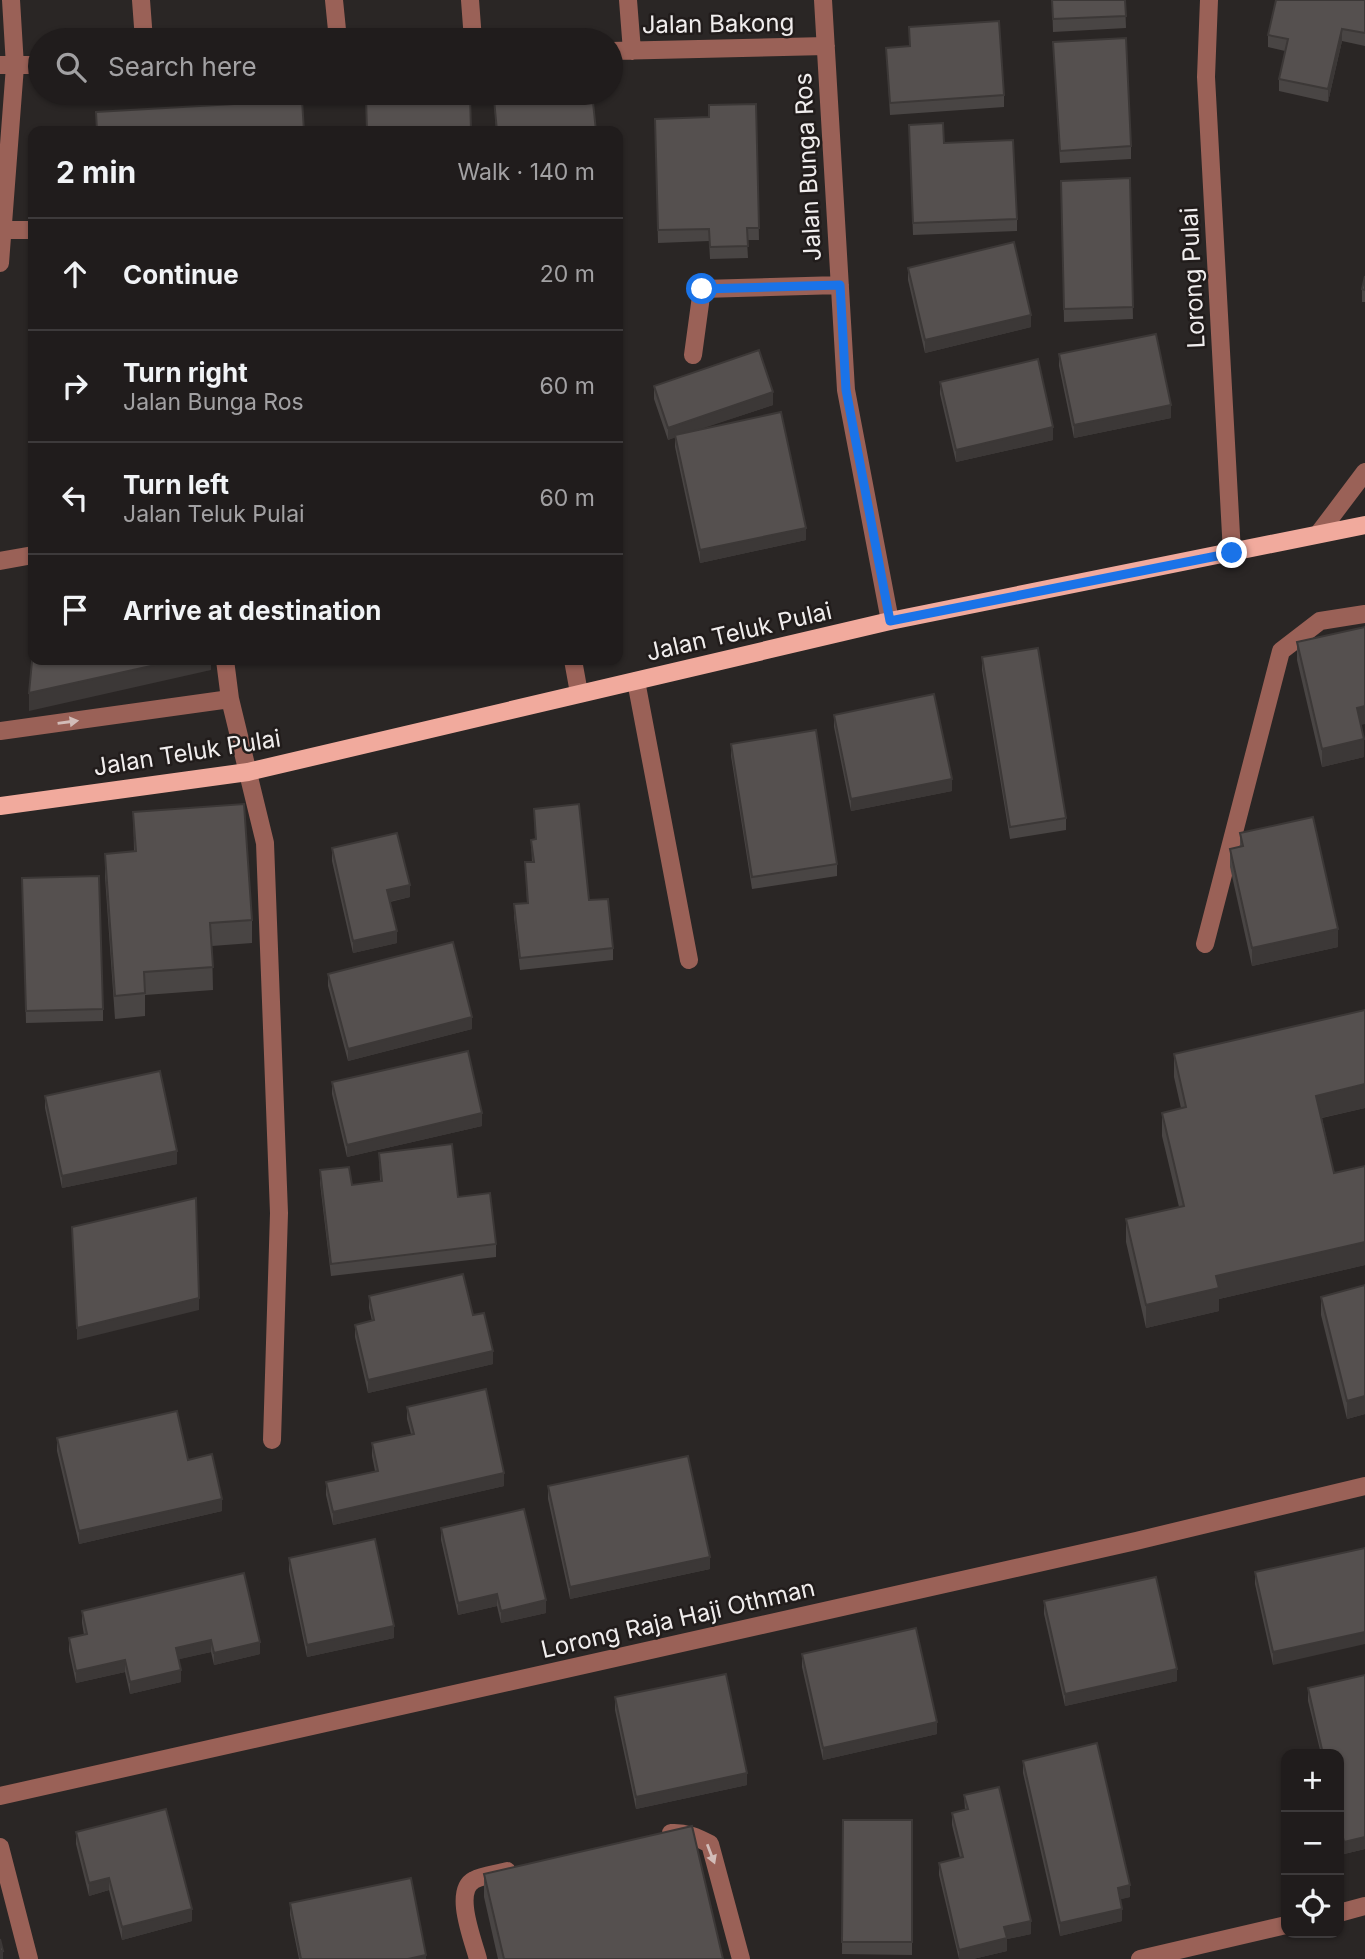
<!DOCTYPE html>
<html lang="en">
<head>
<meta charset="utf-8">
<style>
	body { margin:0; font-family:Inter,sans-serif; background:#2d2929; color:#f1f3f6 }
	.controls { position:absolute; right:21px; bottom:21px; display:grid; overflow:hidden; border-radius:14px; box-shadow:0 2px 5px #0004 }
	.controls button { width:63px; height:63px; display:grid; place-items:center; padding:0; border:0; border-bottom:2px solid #3d3a3b; background:#201c1c; color:#f1f3f6; font:35px sans-serif }
	.stop { position:absolute; width:21px; height:21px; margin:-16px; border:5px solid #1a73e8; border-radius:50%; background:#fff }
	.stop.end { background:#1a73e8; border-color:#fff; box-shadow:0 2px 7px #0008 }
	.list { margin:0; padding:0; list-style:none }
	h2 { display:flex; justify-content:space-between; align-items:center; height:91px; margin:0; padding:0 28px; font-size:30px }
	h2 small { font-size:23px; font-weight:400; color:#a2a1a3 }
	.list li { display:grid; grid-template-columns:46px 1fr auto; gap:21px; align-items:center; box-sizing:border-box; height:112px; padding:0 28px; border-top:2px solid #3d3a3b }
	.list b { display:block; font-size:26px; white-space:nowrap }
	.list p { margin:0; font-size:23px; white-space:nowrap; color:#a2a1a3 }
	.list em { font-size:23px; font-style:normal; color:#a2a1a3 }
	.icon { flex:none; width:38px; height:38px; fill:none; stroke:currentColor; stroke-width:2; stroke-linecap:round; stroke-linejoin:round }
	.map { position:relative; flex:none; width:1365px; height:1959px; overflow:hidden }
	.search { position:absolute; background:#201c1c; box-shadow:0 2px 5px #0004; left:28px; top:28px; width:595px; height:77px; display:flex; align-items:center; gap:18px; box-sizing:border-box; padding:0 24px; border-radius:38px; color:#a2a1a3; font-size:26px }
	.panel { position:absolute; background:#201c1c; box-shadow:0 2px 5px #0004; left:28px; top:126px; width:595px; height:539px; border-radius:14px }
	.map>svg:first-child { display:block }
	.lines { fill:none; stroke-linecap:round; stroke-linejoin:round }
	.minor { stroke:#9a6157; stroke-width:18 }
	.major { stroke:#f1aa9d; stroke-width:18 }
	.wall { fill:#494544 }
	.shaded-wall { fill:#3c3837 }
	.building { fill:#55504f; stroke:#3c3837; stroke-width:2 }
	.oneway { fill:#d2bcb8 }
	.route { stroke:#1a73e8; stroke-width:9 }
	.labels { text-anchor:middle; stroke-width:5; stroke-linejoin:round; paint-order:stroke }
	.street-label { font-size:24px; fill:#f0eded; stroke:#211c1b }
</style>
</head>
<body>
<div class="map">
<svg width="1365" height="1959" viewBox="0 0 1365 1959">
	<rect width="100%" height="100%" fill="#2a2625"/>
	<g class="lines">
		<path class="minor" d="M141,0L144,40
			M334,0L338,40
			M470,0L473,40
			M628,0L632,51
			M823,0L846,390L890,621
			M1209,0L1206,77L1232,553
			M611,51L826,46
			M0,65H40
			M3,230H33
			M0,263L15,66L11,0
			M693,355L702,289L840,285
			M1319,533L1365,472
			M0,561L33,555
			M225,660L230,699
			M573,660L579,693
			M636,681L689,960
			M0,731L230,699L265,843L279,1213L272,1440
			M1205,944L1281,651L1320,621L1365,614
			M0,1796L1136,1541L1365,1486
			M671,1833C685,1832 697,1837 710,1844L741,1959
			M0,1847L29,1959
			M1339,1913L1365,1906
			M478,1959C473,1940 453,1891 474,1880C483,1875 497,1874 507,1871
			M1140,1959L1286,1925"/>
		<path class="major" d="M0,806L248,772L890,621L1365,525"/>
	</g>
	<path class="wall" d="M1052,0H1125L1126,28L1053,32Z
		M1365,0V46L1342,41L1328,102L1279,91V79L1285,51L1268,47V35Z
		M909,27L1004,95V107L890,115L886,48L910,46Z
		M1053,42L1131,146V159L1060,163Z
		M494,99L596,131H496Z
		M756,104L759,240H747L748,258L710,259L709,241L658,243L655,119L709,117Z
		M909,125L944,143L1017,219V231L913,235Z
		M1130,178L1133,319L1064,322L1061,181Z
		M908,268L1031,327L925,353L908,280Z
		M1365,276V302H1362V289Z
		M618,346L620,365V388H618Z
		M1059,354L1171,418L1074,438L1059,366Z
		M940,382L1053,440L956,462L940,394Z
		M654,386L773,405L696,430L806,540L700,563L675,447V437L668,440L654,399Z
		M1297,642L1364,757L1322,767L1297,660Z
		M982,657L1066,818V830L1010,839L982,670Z
		M834,715L952,791L851,811L834,727Z
		M731,744L837,864V876L752,889L731,756Z
		M534,809L589,900L613,948V960L520,970L514,917V904L527,903L525,862H532L531,840L535,839Z
		M133,812L252,920V943L212,946L213,990L145,995V1016L115,1019L105,877V854L134,851Z
		M1240,833L1338,947L1252,966L1230,867V849L1240,847Z
		M332,848L410,897L390,902L397,943L353,953L332,861Z
		M22,878L103,1009V1021L26,1023Z
		M328,974L472,1029L348,1061L328,986Z
		M1365,1010V1108L1322,1118L1334,1173L1365,1166V1265L1219,1299V1311L1146,1328L1126,1242V1219L1179,1207L1162,1136V1113L1181,1108L1174,1077V1054Z
		M332,1082L482,1126L347,1157L332,1094Z
		M45,1096L177,1164L62,1188L45,1108Z
		M379,1153L458,1197L496,1244V1257L331,1276L320,1183V1170L352,1185L380,1181Z
		M1365,1285V1414L1347,1419L1321,1315V1297Z
		M369,1296L473,1315L493,1364L368,1393L355,1337V1325L372,1321L369,1308Z
		M407,1407L504,1486L333,1525L326,1495V1482L375,1471L372,1456V1443L411,1434L407,1419Z
		M57,1438L188,1460L222,1511L79,1544L57,1451Z
		M548,1486L710,1569L570,1599L548,1499Z
		M441,1528L546,1613L501,1623L497,1606L458,1615L441,1540Z
		M1365,1548L1273,1665L1255,1584V1572Z
		M289,1558L394,1638L307,1657L289,1571Z
		M244,1573L260,1654L214,1665L211,1652L179,1659L181,1682L130,1694L125,1672L76,1683L69,1651V1638L84,1635L82,1623V1611Z
		M1044,1601L1177,1681L1065,1706L1044,1614Z
		M802,1654L937,1734L823,1760L802,1667Z
		M1365,1675V1849L1344,1854L1339,1833V1754H1321L1308,1701V1688Z
		M615,1697L747,1785L636,1809L615,1710Z
		M1023,1761L1130,1897L1120,1899L1122,1921L1060,1936L1023,1773Z
		M964,1795L1031,1934L1007,1939V1951L973,1959H959L939,1875V1863L960,1858L952,1825V1813L965,1810Z
		M843,1820H912V1955L842,1954Z
		M76,1832L192,1921L122,1940L109,1890L89,1896L76,1844Z
		M484,1874L723,1959H498L484,1897Z
		M290,1903L426,1959H299L290,1915Z"/>
	<path class="shaded-wall" d="M1342,29V41L1328,102V89Z
		M1031,315V327L925,353V340Z
		M773,392V405L668,440V428Z
		M1171,405V418L1074,438V425Z
		M1053,427V440L956,462V450Z
		M806,528V540L700,563V550Z
		M178,660H211V670L29,711V693Z
		M1365,706V724L1357,726V708Z
		M1364,739V757L1322,767V749Z
		M952,779V791L851,811V799Z
		M410,885V897L387,902V890Z
		M1338,929V947L1252,966V948Z
		M397,931V943L353,953V941Z
		M472,1017V1029L348,1061V1049Z
		M1365,1084V1108L1316,1119V1096Z
		M482,1113V1126L347,1157V1145Z
		M177,1151V1164L62,1188V1176Z
		M1365,1242V1265L1219,1299V1311L1146,1328V1305L1216,1276Z
		M199,1298V1310L77,1340V1328Z
		M493,1351V1364L368,1393V1380Z
		M1365,1396V1414L1347,1419V1401Z
		M504,1473V1486L333,1525V1512Z
		M222,1499V1511L79,1544V1531Z
		M710,1557V1569L570,1599V1587Z
		M497,1594V1606L458,1615V1603Z
		M546,1600V1613L501,1623V1611Z
		M394,1626V1638L307,1657V1645Z
		M1365,1632V1644L1273,1665V1652Z
		M211,1640V1652L176,1660V1648Z
		M260,1642V1654L214,1665V1653Z
		M125,1660V1672L76,1683V1671Z
		M1177,1669V1681L1065,1706V1694Z
		M181,1670V1682L130,1694V1682Z
		M937,1722V1734L823,1760V1748Z
		M747,1773V1785L636,1809V1797Z
		M1365,1837V1849L1344,1854V1842Z
		M109,1878V1890L89,1896V1883Z
		M1130,1885V1897L1118,1900V1888Z
		M192,1909V1921L122,1940V1927Z
		M1122,1909V1921L1060,1936V1923Z
		M1031,1921V1934L1007,1939V1951L973,1959H959V1950L1004,1927Z
		M0,1951H3V1959H0Z
		M426,1955V1959H408Z"/>
	<path class="building" d="M1052,0H1125L1126,16L1053,19Z
		M1276,0H1365V33L1342,29L1328,89L1279,79L1288,39L1268,35Z
		M999,21L1004,95L890,103L886,48L910,46L909,27Z
		M1126,38L1131,146L1060,151L1053,42Z
		M551,93H592L596,131H497L494,99Z
		M470,96L471,131H367L366,97Z
		M302,100L304,131H97L96,112Z
		M756,104L759,228H747L748,246L710,247L709,229L658,230L655,119L709,117V105Z
		M943,123L944,143L1013,140L1017,219L913,223L909,125Z
		M1130,178L1133,307L1064,309L1061,181Z
		M1014,242L1031,315L925,340L908,268Z
		M1365,276V290L1362,289Z
		M1156,334L1171,405L1074,425L1059,354Z
		M618,346L620,365H618Z
		M759,350L773,392L668,428L654,386Z
		M1038,359L1053,427L956,450L940,382Z
		M781,412L806,528L700,550L675,435Z
		M1365,627V706L1357,708L1364,739L1322,749L1297,642Z
		M1038,648L1066,818L1010,827L982,657Z
		M33,651V660H178L29,693Z
		M934,694L952,779L851,799L834,715Z
		M816,730L837,864L752,877L731,744Z
		M244,804L252,920L210,923L213,967L144,972L145,993L115,996L105,854L136,851L133,812Z
		M579,804L589,900L608,899L613,948L520,958L514,904L528,903L525,862H534L531,840L536,839L534,809Z
		M1313,817L1338,929L1252,948L1230,849L1243,846L1240,833Z
		M397,833L410,885L387,890L397,931L353,941L332,848Z
		M99,876L103,1009L26,1011L22,878Z
		M453,942L472,1017L348,1049L328,974Z
		M1365,1010V1084L1316,1096L1334,1173L1365,1166V1242L1216,1276L1219,1288L1146,1305L1126,1219L1184,1206L1162,1113L1186,1107L1174,1054Z
		M468,1051L482,1113L347,1145L332,1082Z
		M160,1071L177,1151L62,1176L45,1096Z
		M452,1144L458,1197L490,1193L496,1244L331,1264L320,1170L349,1167L352,1185L382,1181L379,1153Z
		M196,1198L199,1298L77,1328L72,1227Z
		M463,1274L473,1315L484,1313L493,1351L368,1380L355,1325L374,1320L369,1296Z
		M1365,1285V1396L1347,1401L1321,1297Z
		M486,1389L504,1473L333,1512L326,1482L378,1471L372,1443L414,1434L407,1407Z
		M177,1411L188,1460L212,1454L222,1499L79,1531L57,1438Z
		M688,1456L710,1557L570,1587L548,1486Z
		M524,1509L546,1600L501,1611L497,1594L458,1603L441,1528Z
		M375,1539L394,1626L307,1645L289,1558Z
		M1365,1548V1632L1273,1652L1255,1572Z
		M244,1573L260,1642L214,1653L211,1640L176,1648L181,1670L130,1682L125,1660L76,1671L69,1638L87,1634L82,1611Z
		M1156,1577L1177,1669L1065,1694L1044,1601Z
		M916,1628L937,1722L823,1748L802,1654Z
		M726,1674L747,1773L636,1797L615,1697Z
		M1365,1675V1837L1344,1842L1339,1821V1754H1323L1308,1688Z
		M1097,1743L1130,1885L1118,1888L1122,1909L1060,1923L1023,1761Z
		M999,1787L1031,1921L1004,1927L1007,1938L959,1950L939,1863L963,1857L952,1813L968,1809L964,1795Z
		M166,1809L192,1909L122,1927L109,1878L89,1883L76,1832Z
		M843,1820H912V1942H842Z
		M692,1826L723,1959H504L484,1874Z
		M411,1878L426,1955L408,1959H301L290,1903Z
		M0,1939L3,1951H0Z"/>
	<defs><path id="oneway-solid" d="M-6-.8H1V-3.2L6.5 0L1 3.2V.8H-6Z" transform="scale(1.75)"/></defs>
	<g class="oneway">
		<use href="#oneway-solid" transform="translate(68 722) rotate(-8)"/>
		<use href="#oneway-solid" transform="translate(711 1854) rotate(69)"/>
	</g>
	<g class="lines">
		<path class="route" d="M702,289L840,285L846,390L890,621L1232,553"/>
	</g>
	<g class="labels">
		<g class="street-label">
			<text transform="translate(718 24) rotate(-1)" y="8">Jalan Bakong</text>
			<text transform="translate(808 167) rotate(-93)" y="8">Jalan Bunga Ros</text>
			<text transform="translate(1193 278) rotate(-93)" y="8">Lorong Pulai</text>
			<text transform="translate(739 632) rotate(-13)" y="8">Jalan Teluk Pulai</text>
			<text transform="translate(187 753) rotate(-9)" y="8">Jalan Teluk Pulai</text>
			<text transform="translate(678 1619) rotate(-13)" y="8">Lorong Raja Haji Othman</text>
		</g>
	</g>
</svg>
<div class="controls">
<button>+</button>
<button>−</button>
<button><svg class="icon" aria-label="locate" viewBox="0 0 24 24"><circle cx="12" cy="12" r="6"/><path d="M12 2v4M12 18v4M2 12h4M18 12h4"/></svg></button>
</div>
<div class="stop" style="left:702px;top:289px"></div>
<div class="stop end" style="left:1232px;top:553px"></div>
<div class="search"><svg class="icon" aria-label="search" viewBox="0 0 24 24"><circle cx="10" cy="10" r="6"/><path d="M15 15l6 6"/></svg>Search here</div>
<section class="panel">
<h2>2 min<small>Walk · 140 m</small></h2>
<ul class="list">
<li><svg class="icon" aria-label="ahead" viewBox="0 0 24 24"><path d="M12 20V5M6 11l6-6 6 6"/></svg><div><b>Continue</b></div><em>20 m</em></li>
<li><svg class="icon" aria-label="right" viewBox="0 0 24 24"><path d="M7 20v-9h11M14 6l5 5-5 5"/></svg><div><b>Turn right</b><p>Jalan Bunga Ros</p></div><em>60 m</em></li>
<li><svg class="icon" aria-label="left" viewBox="0 0 24 24"><path d="M17 20v-9H6M10 6l-5 5 5 5"/></svg><div><b>Turn left</b><p>Jalan Teluk Pulai</p></div><em>60 m</em></li>
<li><svg class="icon" aria-label="arrive" viewBox="0 0 24 24"><path d="M6 21V4h12l-3 4 3 4H6"/></svg><div><b>Arrive at destination</b></div></li>
</ul>
</section>
</div>
</body>
</html>
